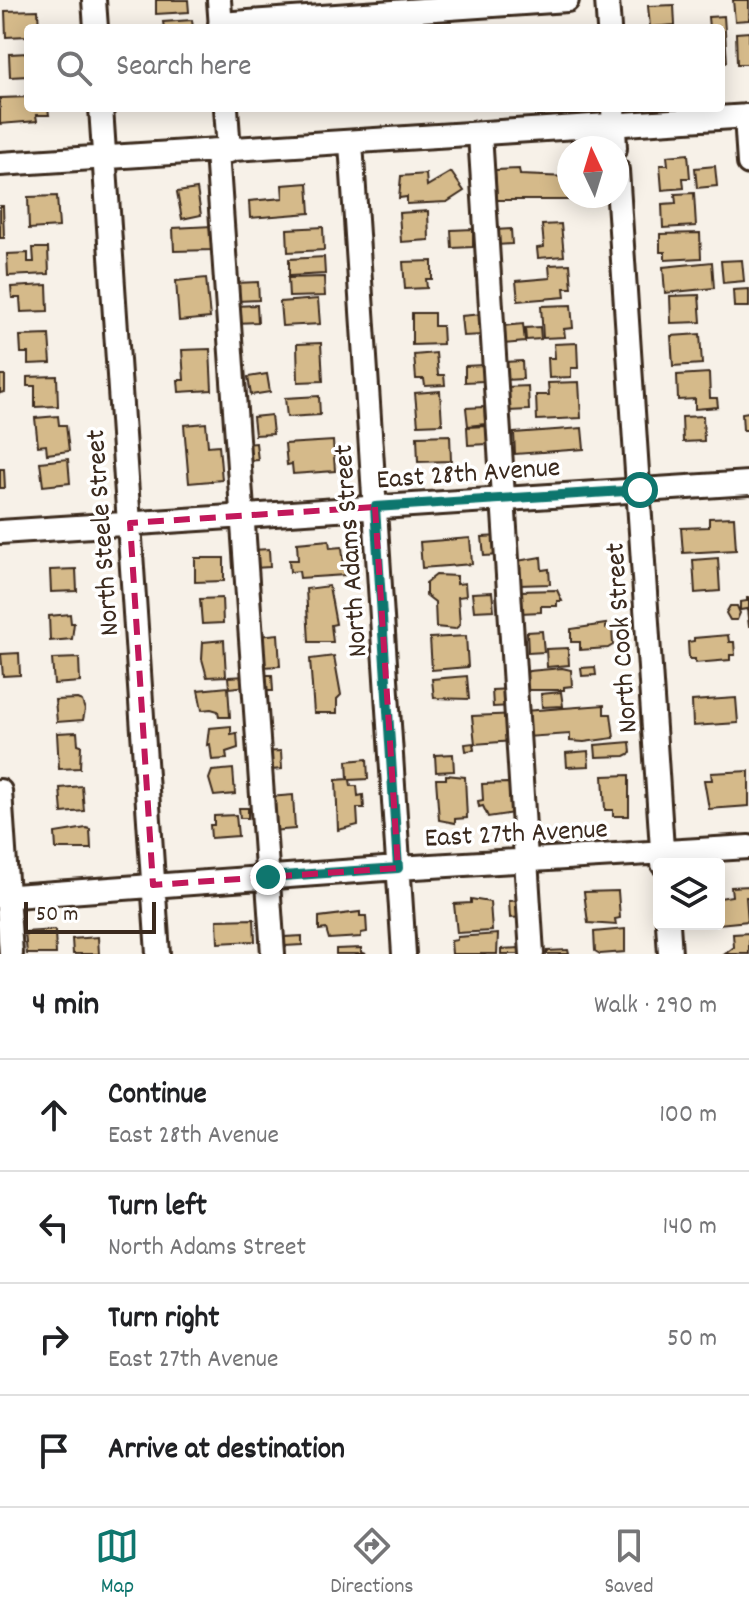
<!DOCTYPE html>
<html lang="en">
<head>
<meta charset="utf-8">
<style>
	body { margin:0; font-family:Dekko,sans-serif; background:#f6f6f6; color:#202124 }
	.controls { position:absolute; right:24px; bottom:24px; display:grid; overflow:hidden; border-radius:8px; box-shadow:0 4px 20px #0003 }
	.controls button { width:72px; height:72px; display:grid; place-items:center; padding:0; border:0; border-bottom:2px solid #e0e0e0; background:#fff; color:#202124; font:40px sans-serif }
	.compass { position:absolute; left:557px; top:136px; width:72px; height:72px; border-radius:50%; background:#fff; box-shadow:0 4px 20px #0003; rotate:356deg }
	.scale { position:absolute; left:24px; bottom:20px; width:132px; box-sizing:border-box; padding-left:8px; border:4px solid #3b2a1e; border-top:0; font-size:22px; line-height:28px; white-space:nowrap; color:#3b2a1e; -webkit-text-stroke:6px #fff; paint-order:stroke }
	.stop { position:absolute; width:24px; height:24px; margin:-18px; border:6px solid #0f766e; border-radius:50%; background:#fff }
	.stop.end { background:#0f766e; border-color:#fff; box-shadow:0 2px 8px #0008 }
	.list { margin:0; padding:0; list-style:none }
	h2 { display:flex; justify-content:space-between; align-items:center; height:104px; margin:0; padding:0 32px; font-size:34px }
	h2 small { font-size:26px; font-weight:400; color:#757577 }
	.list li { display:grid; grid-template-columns:52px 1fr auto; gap:24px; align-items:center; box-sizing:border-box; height:112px; padding:0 32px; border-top:2px solid #e0e0e0 }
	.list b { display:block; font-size:30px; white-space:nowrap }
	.list p { margin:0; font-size:26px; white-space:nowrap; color:#757577 }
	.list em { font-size:26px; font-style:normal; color:#757577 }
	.icon { flex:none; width:44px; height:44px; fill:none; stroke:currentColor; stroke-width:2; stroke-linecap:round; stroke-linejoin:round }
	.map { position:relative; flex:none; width:749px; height:954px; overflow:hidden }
	.search { position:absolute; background:#fff; box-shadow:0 4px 20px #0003; left:24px; right:24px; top:24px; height:88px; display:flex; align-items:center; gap:20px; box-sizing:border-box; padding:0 28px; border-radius:8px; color:#757577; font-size:30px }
	.sheet { height:552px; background:#fff }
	nav { display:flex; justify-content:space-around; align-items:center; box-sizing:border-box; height:112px; border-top:2px solid #e0e0e0; background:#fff; font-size:22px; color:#757577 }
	nav a { display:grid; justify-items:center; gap:4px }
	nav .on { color:#0f766e }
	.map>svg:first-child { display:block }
	.building { fill:#d5ba8a; stroke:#3b2a1e; stroke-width:2 }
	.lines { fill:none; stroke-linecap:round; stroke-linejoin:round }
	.minor-casing { stroke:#3b2a1e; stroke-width:28 }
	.minor { stroke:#fff; stroke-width:22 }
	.route { stroke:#0f766e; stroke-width:10 }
	.marked { fill:none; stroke:#c2185b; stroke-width:6; stroke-dasharray:16 10; stroke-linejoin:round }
	.labels { text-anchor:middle; stroke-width:7; stroke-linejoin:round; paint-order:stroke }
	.street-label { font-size:28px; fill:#3b2a1e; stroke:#fff }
</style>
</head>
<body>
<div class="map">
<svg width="749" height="954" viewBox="0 0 749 954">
	<rect width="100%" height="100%" fill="#f7f1e8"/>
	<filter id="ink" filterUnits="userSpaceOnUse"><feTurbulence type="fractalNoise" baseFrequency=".0125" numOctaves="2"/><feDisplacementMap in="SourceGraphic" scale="16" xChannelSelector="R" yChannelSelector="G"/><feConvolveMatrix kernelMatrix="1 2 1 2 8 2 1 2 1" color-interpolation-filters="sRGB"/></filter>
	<g filter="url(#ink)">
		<path class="building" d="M156,0H188L189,12L156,14Z
			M733,0H749V20L735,21Z
			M674,5L675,25L650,27L648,6Z
			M38,10L39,28H28V36L6,37L5,11Z
			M724,16L727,62L721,63V28H709L708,17Z
			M192,20L193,28H164L163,22Z
			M749,32V64H737L736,33Z
			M28,53V76L10,77L9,54Z
			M28,97V108H48L49,115H36L37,121L0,124V98Z
			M688,154L690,178H683L684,188L662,190L660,165H668L667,156Z
			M715,166L717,186L697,188L695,168Z
			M519,169L520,175L569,177L571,200H497L495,170Z
			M451,172L464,191L447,202L407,204V197L399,198L401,176L426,174L427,186Z
			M308,183L310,213L250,218L249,201L283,198L282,185Z
			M197,189L201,215L182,219L177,192Z
			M694,193L696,226L663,228L662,204L676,203L675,194Z
			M57,196L59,227L29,229L28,197Z
			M0,206H3L4,238H0Z
			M428,211L429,240L401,242L399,213Z
			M561,224L564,256L538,258L537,248L544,247L542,225Z
			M212,226L213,250L174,251L173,228Z
			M323,227L324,250L288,252L287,229Z
			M473,229V247L452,248L451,230Z
			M511,229L512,244L496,245L495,230Z
			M700,233L701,258L665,260V252H660V234Z
			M33,248H48L49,274L8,276L7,254L28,253V262H34Z
			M324,257L325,274L289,276V259Z
			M742,260L744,281L723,283L721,261Z
			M432,261V279H426L427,288L405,289L403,262Z
			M712,262L714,288L665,293L663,267Z
			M570,264L572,288H564L565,297L518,301L516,281L550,278L549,265Z
			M324,277L325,296L289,297L288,278Z
			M206,278L210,318L179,321L176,281Z
			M258,282L259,300L237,301L236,283Z
			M47,285L48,311L21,312L20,298H12L11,287Z
			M749,289V307H734L733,290Z
			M699,295L701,322L671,323L670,296Z
			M318,299L320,324L282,326L280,302Z
			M257,305L258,322L236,323L235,306Z
			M571,305L573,328L564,329L565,337L543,338L541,306Z
			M412,313H434V326H442L443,344L412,345Z
			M482,314L484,335L463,336L461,316Z
			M523,324L525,342L504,344L502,326Z
			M540,327L541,339L526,340L525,328Z
			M700,334L702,364L673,366L671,336Z
			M49,335L51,363L28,364V353H21L20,336Z
			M321,343L323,381L298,382L297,344Z
			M577,343L578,368H571V377L549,378L548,358H555L554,344Z
			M210,349L212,390L179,392L178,380H184L182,350Z
			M436,353L438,375H444L445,385L425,386L424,379H416L414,355Z
			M522,361L523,379L505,380L504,362Z
			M483,365V381L465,382V366Z
			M709,373L710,398H717L718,407L695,409V399L678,400L677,375Z
			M267,374L270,392L251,395L248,377Z
			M0,375H5V392L0,393Z
			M57,376L58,406L35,407V386H27V377Z
			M579,382L581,418L537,420L536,395H549L548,383Z
			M528,386L529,410L508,411L506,387Z
			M440,391L442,424L418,425L415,393Z
			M319,396L320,415L287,417L285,398Z
			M484,407L485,424L468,426L466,408Z
			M749,412V430H743L742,413Z
			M271,415L273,434L255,435L253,417Z
			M58,416L59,425H66L69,451L47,454L46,445L38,446L35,418Z
			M703,416L704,441L683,442L682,417Z
			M206,423L208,446L219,445L222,480L189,483L184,425Z
			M487,426L488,444L468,445L467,427Z
			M582,428L584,449L515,454L514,433Z
			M450,435L451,461L418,462L417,436Z
			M333,441L335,471L293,474L292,464L287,465L285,444Z
			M256,443L258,460L245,461L244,444Z
			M68,459L70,483L43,486L40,462Z
			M0,469H4L5,488H0Z
			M734,517L736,550L683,553L681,528L709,527V518Z
			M500,536L501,555L484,556L482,537Z
			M470,538L472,564L422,568L420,542Z
			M329,540L330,548L342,547L345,575L300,578L299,571L290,572L289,560H298L297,543Z
			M269,549L270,567L254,568L253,550Z
			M541,557L542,570L549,569L550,584L519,585L517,561Z
			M195,558H224V581L195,582Z
			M718,558L720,591L695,593L693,560Z
			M76,569L77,591L51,592L50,570Z
			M436,575L457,576V584L465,583L466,596L458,597L460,625L455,629L436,627L435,602L426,595V583Z
			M329,586L336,624L331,625L333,642H309L306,589Z
			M557,590L562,601H557V606H541V612L520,613L519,591Z
			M492,592L494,610L474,611L472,593Z
			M222,598L223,623L202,624L200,599Z
			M747,598H749V627L747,609L740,610V602L747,601Z
			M730,606H737L740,613L737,620H730L726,613Z
			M70,614L71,623H74L72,639L50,641L49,616Z
			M606,624V628L612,627L613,645L608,648L580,650V642H571V629Z
			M542,631L544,652L528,653L527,632Z
			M278,634L280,666L262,667L259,636Z
			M728,635L729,642H734L735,655H730V660L695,663V659H689L688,642L694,641V638Z
			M466,636L468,667L432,670L430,638Z
			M224,640L226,676L207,677L202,659L203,642Z
			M568,648L569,665L547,667L546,649Z
			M19,653L20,675L3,676L1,654Z
			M334,656L341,695L337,699V713H314L310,659Z
			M79,658L80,682L54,684L52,659Z
			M595,667L596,675L582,676L581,668Z
			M562,668L571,670L572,686L564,687V690H527L525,673L529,671Z
			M266,675H272L273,691H267Z
			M247,676L248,686L229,688L228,677Z
			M467,676L469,699L434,698L432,679Z
			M228,687L230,717H219L218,711L211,709L202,710L198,690Z
			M511,689L512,706L493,707L492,690Z
			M561,692L563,706L542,707L541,694Z
			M736,698L738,723L693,726L692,701Z
			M77,699L82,701L85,710L83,720L57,722L55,700Z
			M604,705V714H611L614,738L584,742L570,741V734L526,737L524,711Z
			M517,714L513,741L475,744L472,716Z
			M231,726V734L237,733L238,748L226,752L227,759L212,760L210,744L207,745L209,728Z
			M77,732L78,744L81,745L80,768L59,769L57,733Z
			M630,742L631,753L625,756L596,757L595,745Z
			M473,743L474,750L466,751L465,744Z
			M281,751L282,769L261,771L260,752Z
			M588,751L589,766L567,767L566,753Z
			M453,754L454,771L436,772L435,755Z
			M367,759L368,779L350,780L351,786H357L358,796L363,795L364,808H357L358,825L338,830L336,780L348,779L347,761Z
			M233,769L235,794L214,796L209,779L212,771Z
			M749,771V806L709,809L704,780H712L711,773Z
			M446,775L465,777L467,818L455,819V823L439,820L436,779H446Z
			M629,775V816H613V810H605L603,776Z
			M507,783L518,784L520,812L488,817L483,806L479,807L478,801L483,800L482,784Z
			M82,786L84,811L62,813L60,788Z
			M293,795L295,829L271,831L269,797Z
			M239,808H248V818H240Z
			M236,815L238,836L211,838L210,825H214V816Z
			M86,828L90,829L91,849H56L55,833Z
			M749,886V897H746L748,921L719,924V898L732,896L731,887Z
			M618,891L620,918L615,919L616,925L588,923L584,892Z
			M471,899L490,902L492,931L457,933L454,904L471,903Z
			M525,900L526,917L510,918L509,901Z
			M360,912V916H366L367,932L361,933V937L329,939L326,929L319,930V917Z
			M254,919L255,941L218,943L217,920Z
			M625,929V952L600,954L595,951L594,932Z
			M55,930L56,954H27L25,932Z
			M749,933V954H725L734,947L733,934Z
			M498,934L497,954H452L451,941L457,940V937Z
			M302,936V945L285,946L284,937Z
			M98,937L99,954H73L72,939Z
			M361,948V952L366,954H336V949Z
			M520,948L521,954H501V949Z
			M568,950L569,954H547V951Z"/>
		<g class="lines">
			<g class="minor-casing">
				<path id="minor" d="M94,0L96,28
					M219,0L221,28
					M607,0L609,28
					M220,24L567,0
					M101,108L158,954
					M226,108L229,151
					M613,108L615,148
					M746,116L749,163
					M480,134L532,954
					M351,143L404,954
					M217,152L273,954
					M0,164L749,116
					M617,170L663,864
					M0,532L749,483
					M0,791L11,954
					M0,897L398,868L749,847
					M668,924L670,954"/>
			</g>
			<use href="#minor" class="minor"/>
		</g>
	</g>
	<g class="lines" filter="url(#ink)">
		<path class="route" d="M268,877L398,868L375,507L640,490"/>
	</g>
	<path class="marked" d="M375,507L398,868L153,885L130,523Z"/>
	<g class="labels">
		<g class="street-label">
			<text transform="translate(468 471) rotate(-4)" y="10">East 28th Avenue</text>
			<text transform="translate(100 533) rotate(-94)" y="10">North Steele Street</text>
			<text transform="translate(348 551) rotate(-94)" y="10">North Adams Street</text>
			<text transform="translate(619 638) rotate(-94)" y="10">North Cook Street</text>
			<text transform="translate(516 831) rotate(-3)" y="10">East 27th Avenue</text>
		</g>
	</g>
</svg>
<div class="controls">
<button><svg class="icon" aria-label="layers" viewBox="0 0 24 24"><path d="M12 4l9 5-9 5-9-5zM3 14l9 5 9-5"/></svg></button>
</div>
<svg class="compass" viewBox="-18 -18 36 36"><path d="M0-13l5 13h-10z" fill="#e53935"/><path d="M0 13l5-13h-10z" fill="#757577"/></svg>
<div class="scale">50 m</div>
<div class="stop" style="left:640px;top:490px"></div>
<div class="stop end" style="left:268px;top:877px"></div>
<div class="search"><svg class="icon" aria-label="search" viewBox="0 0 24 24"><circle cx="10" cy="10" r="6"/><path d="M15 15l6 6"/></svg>Search here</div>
</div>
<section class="sheet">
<h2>4 min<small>Walk · 290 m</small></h2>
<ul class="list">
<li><svg class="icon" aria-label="ahead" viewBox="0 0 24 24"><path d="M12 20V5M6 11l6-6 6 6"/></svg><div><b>Continue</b><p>East 28th Avenue</p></div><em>100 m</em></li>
<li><svg class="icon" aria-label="left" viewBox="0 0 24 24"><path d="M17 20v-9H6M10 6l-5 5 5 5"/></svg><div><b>Turn left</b><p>North Adams Street</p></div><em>140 m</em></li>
<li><svg class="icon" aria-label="right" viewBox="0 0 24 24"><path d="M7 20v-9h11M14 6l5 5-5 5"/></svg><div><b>Turn right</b><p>East 27th Avenue</p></div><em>50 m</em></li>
<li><svg class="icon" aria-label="arrive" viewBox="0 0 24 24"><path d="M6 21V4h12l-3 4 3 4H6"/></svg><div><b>Arrive at destination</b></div></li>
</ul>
</section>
<nav>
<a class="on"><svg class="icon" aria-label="map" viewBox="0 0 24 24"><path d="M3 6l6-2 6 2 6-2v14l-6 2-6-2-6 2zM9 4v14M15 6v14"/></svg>Map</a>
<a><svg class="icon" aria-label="directions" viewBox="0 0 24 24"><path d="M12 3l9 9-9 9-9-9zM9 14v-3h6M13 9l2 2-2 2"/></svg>Directions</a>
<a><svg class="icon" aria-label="saved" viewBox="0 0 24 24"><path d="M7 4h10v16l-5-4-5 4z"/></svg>Saved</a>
</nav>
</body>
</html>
